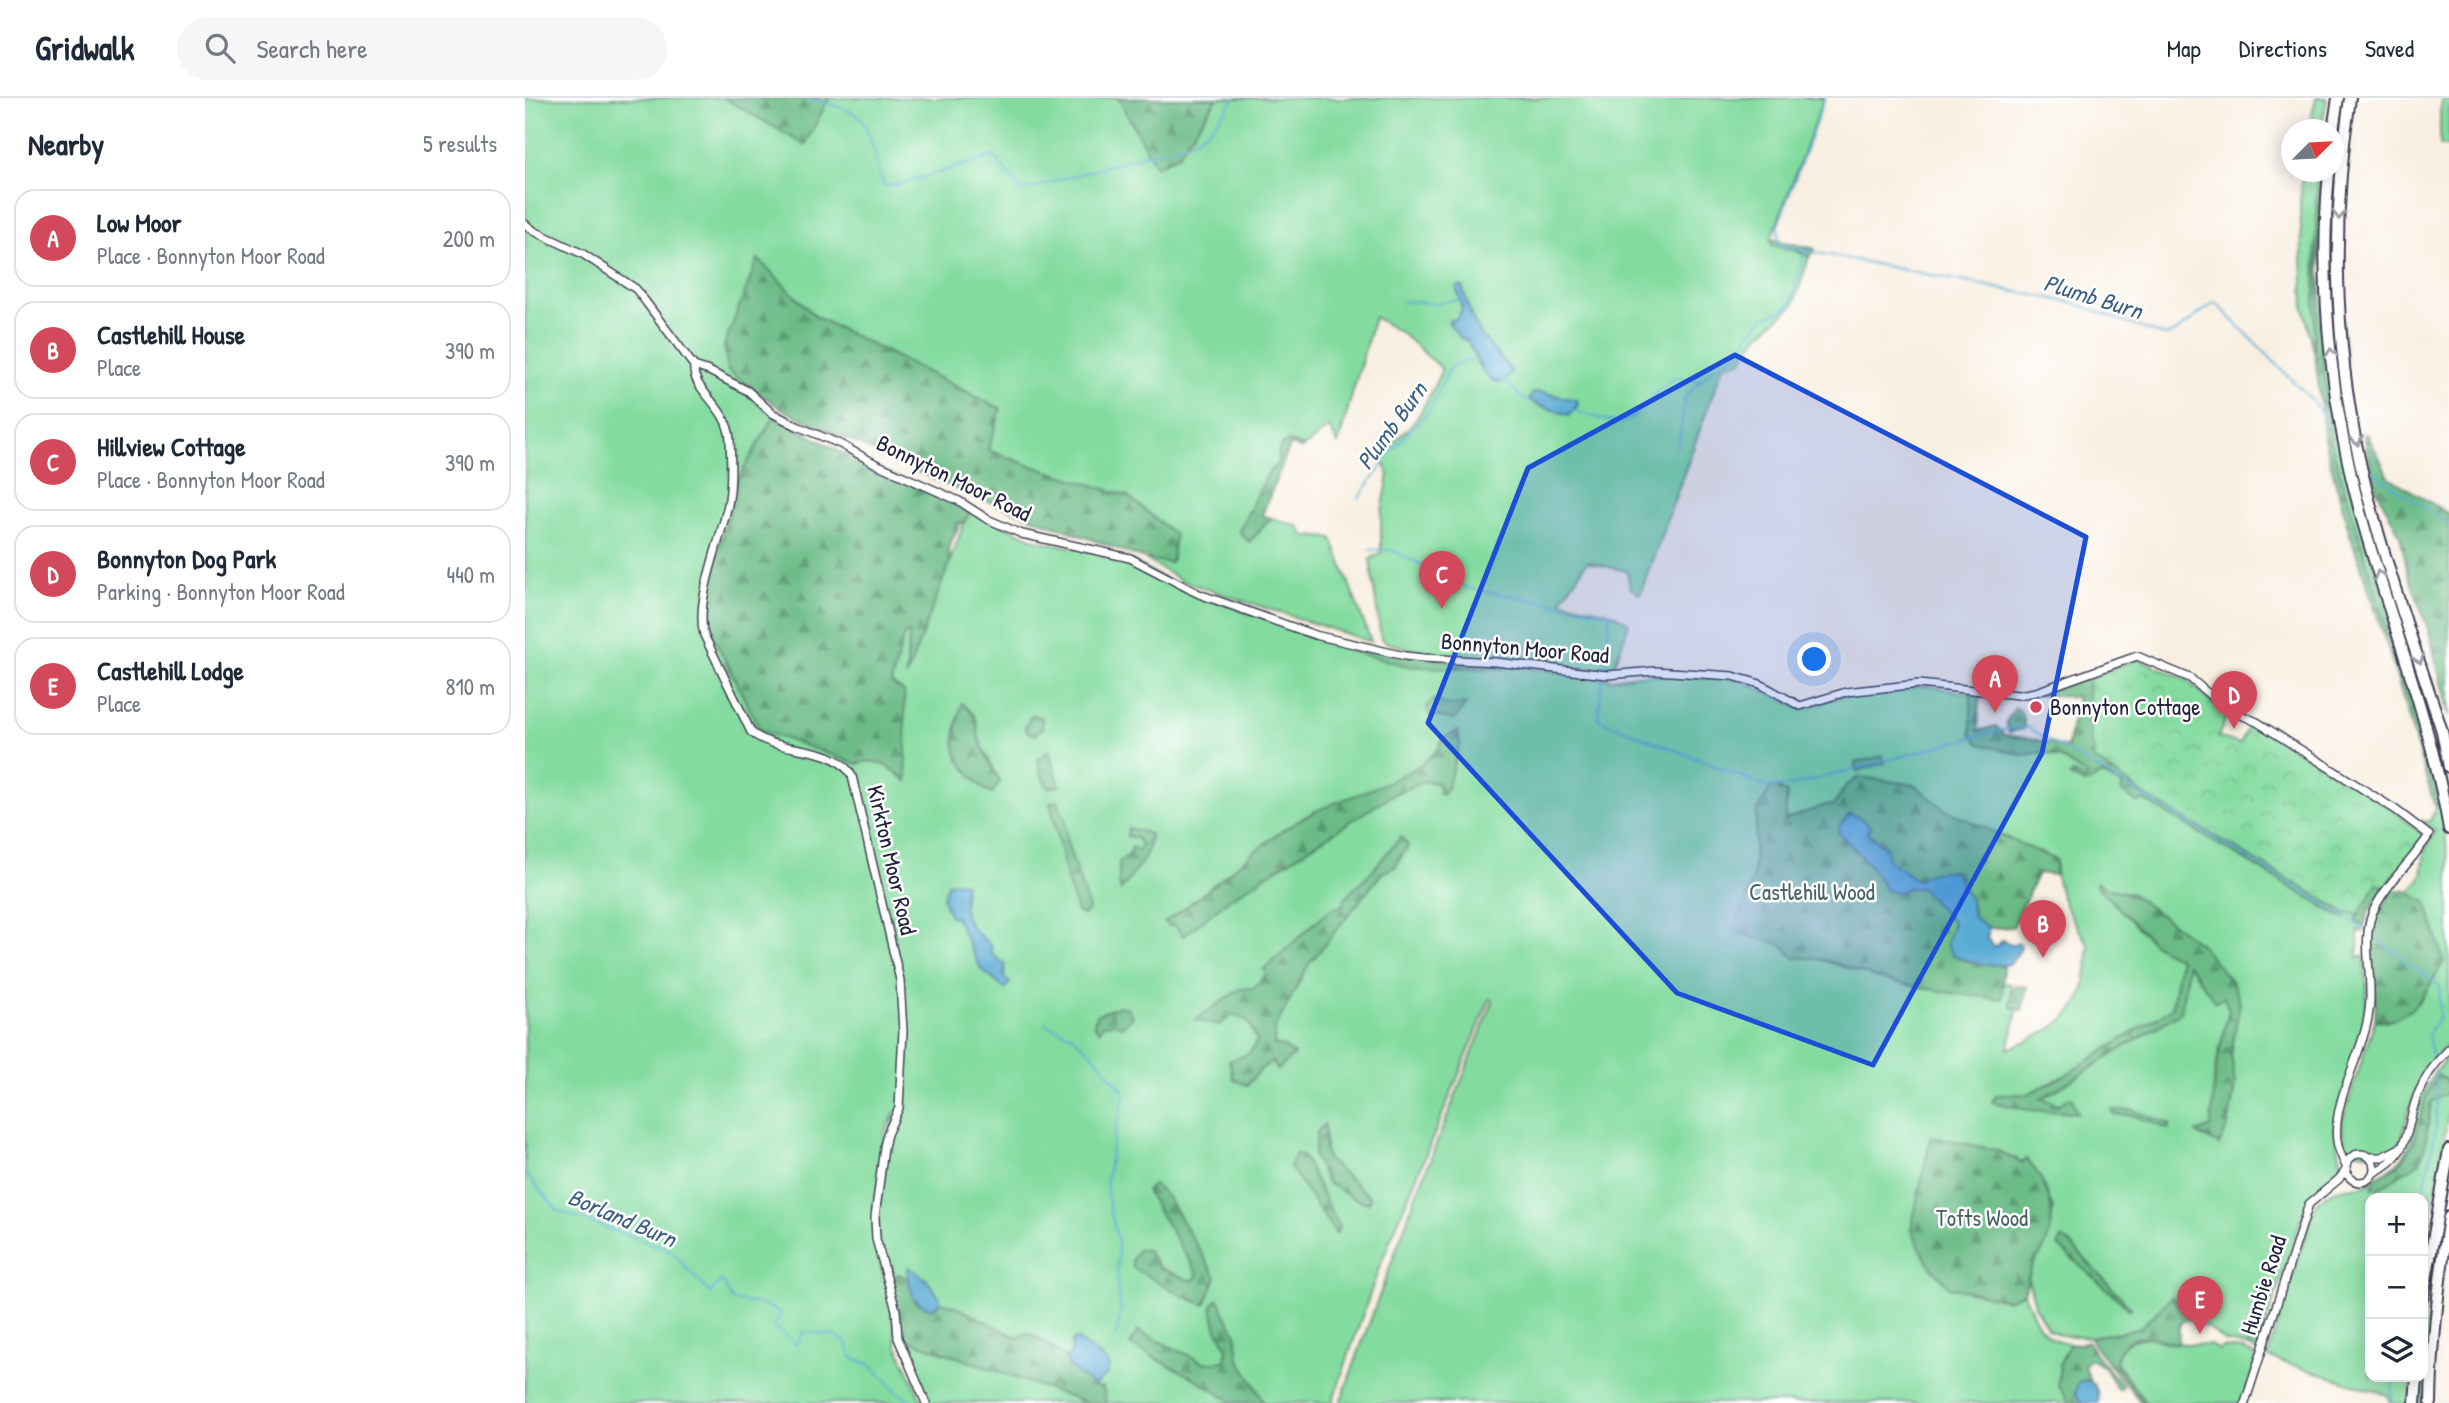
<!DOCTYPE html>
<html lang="en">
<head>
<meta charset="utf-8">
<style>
	body { margin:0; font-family:"Patrick Hand",sans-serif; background:#f6f6f7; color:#1f2937 }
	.controls { position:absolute; right:21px; bottom:21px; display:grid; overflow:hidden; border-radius:14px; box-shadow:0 4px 18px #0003 }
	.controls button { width:63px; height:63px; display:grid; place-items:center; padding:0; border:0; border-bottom:2px solid #e0e1e3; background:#fff; color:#1f2937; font:35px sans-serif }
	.compass { position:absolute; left:1756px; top:21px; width:63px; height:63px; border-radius:50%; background:#fff; box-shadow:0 4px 18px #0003; rotate:66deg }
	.you { position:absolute; left:1290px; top:562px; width:24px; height:24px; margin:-18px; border:5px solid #fff; border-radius:50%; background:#1a73e8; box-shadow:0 0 0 10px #1a73e833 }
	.badge { display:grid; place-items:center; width:46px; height:46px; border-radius:50%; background:#d1495b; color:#fff; font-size:23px; font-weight:700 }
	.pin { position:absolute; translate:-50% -58px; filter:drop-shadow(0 2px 4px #0008) }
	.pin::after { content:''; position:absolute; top:37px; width:24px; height:21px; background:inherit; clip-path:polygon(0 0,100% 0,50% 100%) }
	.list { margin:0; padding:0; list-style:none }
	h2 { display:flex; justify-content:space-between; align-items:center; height:91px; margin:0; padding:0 28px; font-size:30px }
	h2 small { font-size:23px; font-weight:400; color:#747a83 }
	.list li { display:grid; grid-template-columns:46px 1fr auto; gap:21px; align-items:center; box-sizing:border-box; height:98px; margin:0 14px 14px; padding:0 14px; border:2px solid #e0e1e3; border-radius:21px }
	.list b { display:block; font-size:26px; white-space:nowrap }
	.list p { margin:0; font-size:23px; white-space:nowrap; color:#747a83 }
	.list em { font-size:23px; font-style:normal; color:#747a83 }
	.icon { flex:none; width:38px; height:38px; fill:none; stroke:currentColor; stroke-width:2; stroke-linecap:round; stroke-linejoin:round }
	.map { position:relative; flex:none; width:1924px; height:1305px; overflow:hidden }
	header { display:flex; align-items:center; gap:42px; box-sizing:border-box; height:98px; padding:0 35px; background:#fff; border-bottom:2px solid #e0e1e3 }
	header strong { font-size:33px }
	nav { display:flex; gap:38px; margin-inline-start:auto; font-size:24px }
	.search { width:490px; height:63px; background:#f6f6f7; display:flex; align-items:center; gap:18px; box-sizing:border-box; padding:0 24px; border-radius:38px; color:#747a83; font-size:26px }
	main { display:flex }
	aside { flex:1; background:#fff }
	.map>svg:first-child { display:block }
	.grass { fill:#83db9f; stroke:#527e6d; stroke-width:2; fill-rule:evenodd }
	.forest { fill:url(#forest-firs); stroke:#466e60; stroke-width:2 }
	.park { fill:url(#park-crowns); stroke:#527e6d; stroke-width:2 }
	.water { fill:#59aad4; stroke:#3e6688; stroke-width:2 }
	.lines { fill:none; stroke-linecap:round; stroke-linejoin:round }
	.stream { stroke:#59aad4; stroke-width:2 }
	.minor-casing { stroke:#424154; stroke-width:10 }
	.highway-casing { stroke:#424154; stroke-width:14 }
	.minor { stroke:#fff; stroke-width:7 }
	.highway { stroke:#fff; stroke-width:10 }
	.oneway { stroke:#9c9ca7 }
	.marked { fill:#1d4ed8; fill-opacity:0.2; stroke:#1d4ed8; stroke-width:5; stroke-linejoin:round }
	.poi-dot { fill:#d1495b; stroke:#fff; stroke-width:2.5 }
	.labels { text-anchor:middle; stroke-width:5; stroke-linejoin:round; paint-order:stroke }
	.street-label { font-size:23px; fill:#22223b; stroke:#fff }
	.poi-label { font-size:23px; fill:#22223b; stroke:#fff; text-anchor:start }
	.park-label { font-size:23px; fill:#44635e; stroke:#fff }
	.water-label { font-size:24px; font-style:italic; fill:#3b5f80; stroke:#fff }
</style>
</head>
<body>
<header>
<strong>Gridwalk</strong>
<div class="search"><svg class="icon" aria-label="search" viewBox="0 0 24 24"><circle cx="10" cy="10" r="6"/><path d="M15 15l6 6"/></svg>Search here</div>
<nav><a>Map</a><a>Directions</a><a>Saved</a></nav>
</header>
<main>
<aside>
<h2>Nearby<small>5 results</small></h2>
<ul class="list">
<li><span class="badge">A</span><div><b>Low Moor</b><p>Place · Bonnyton Moor Road</p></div><em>200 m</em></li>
<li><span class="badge">B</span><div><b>Castlehill House</b><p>Place</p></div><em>390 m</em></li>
<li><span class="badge">C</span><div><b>Hillview Cottage</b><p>Place · Bonnyton Moor Road</p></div><em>390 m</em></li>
<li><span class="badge">D</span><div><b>Bonnyton Dog Park</b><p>Parking · Bonnyton Moor Road</p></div><em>440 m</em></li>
<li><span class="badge">E</span><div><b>Castlehill Lodge</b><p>Place</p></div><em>810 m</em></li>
</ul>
</aside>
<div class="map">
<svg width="1924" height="1305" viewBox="0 0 1924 1305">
	<defs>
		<pattern id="forest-firs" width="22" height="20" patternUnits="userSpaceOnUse" patternTransform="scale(1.75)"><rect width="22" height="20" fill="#6abb86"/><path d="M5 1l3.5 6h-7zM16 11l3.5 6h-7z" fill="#57986f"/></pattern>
		<pattern id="park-crowns" width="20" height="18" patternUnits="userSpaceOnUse" patternTransform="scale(1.75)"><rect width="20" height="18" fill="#83db9f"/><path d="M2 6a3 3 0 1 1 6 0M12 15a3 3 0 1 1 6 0" fill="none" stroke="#71bc8a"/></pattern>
	</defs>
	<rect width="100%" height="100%" fill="#fff"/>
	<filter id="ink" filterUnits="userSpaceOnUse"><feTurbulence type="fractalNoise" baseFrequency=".0143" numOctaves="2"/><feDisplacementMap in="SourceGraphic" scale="14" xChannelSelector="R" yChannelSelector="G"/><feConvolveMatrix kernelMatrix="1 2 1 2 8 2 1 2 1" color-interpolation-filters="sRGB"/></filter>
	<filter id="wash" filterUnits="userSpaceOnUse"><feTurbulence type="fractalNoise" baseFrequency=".00686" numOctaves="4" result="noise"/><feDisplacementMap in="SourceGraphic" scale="28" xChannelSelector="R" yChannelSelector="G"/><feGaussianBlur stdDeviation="1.57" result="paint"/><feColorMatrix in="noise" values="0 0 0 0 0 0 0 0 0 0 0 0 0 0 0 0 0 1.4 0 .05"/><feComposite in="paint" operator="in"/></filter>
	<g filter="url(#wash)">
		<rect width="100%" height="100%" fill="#f8efe1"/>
		<path class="grass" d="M0,0H641L653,56L693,0H1299L1246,141L1248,147L1272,153L1284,159L1269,206L1231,240L1217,262L1198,268L1115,496L1105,490L1102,473L1062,464L1036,503L1087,515L1104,525L1089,569C1080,569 1071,571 1062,571C1036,572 869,554 856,541L845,461L856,455V418L864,377L853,354C892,330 899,311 917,271L878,236L849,219L813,346L804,329L779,349L762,344L756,349L752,366L742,377L725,443L746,420L773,428L780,438L807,440L846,544L657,483L620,461L645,464L503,367L463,352L476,311L291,219L240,168L212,248L221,295L252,320L318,355L511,442L604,461L652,488L786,538L944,566H973L1087,581L1121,576L1213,581L1279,611L1318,597L1401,588L1446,595V636L1495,657L1519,654L1534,659L1563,678L1560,682L1545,678L1559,686L1576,676L1598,688L1612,705L1619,702L1819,821L1821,815L1834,816L1831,822L1839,828L1837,834L1833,832V859L1839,857L1842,895L1838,927L1809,1030L1818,1071C1808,1085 1792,1087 1782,1103L1738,1234H1728L1724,1238V1249L1699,1243L1685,1231L1665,1221L1647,1199L1614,1231L1565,1239L1535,1237L1523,1231L1511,1210L1503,1182L1507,1167L1519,1150L1526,1130L1528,1109L1498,1066L1490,1060L1386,1131L1403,1165L1425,1189L1482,1202L1499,1195C1509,1219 1515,1243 1545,1245L1535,1265L1544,1305H815L892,1095L968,903L965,901L855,1167L807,1305H406L375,1239L352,1130L362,1045L370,1013L360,1034L348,1138L366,1208L372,1248L398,1305H0ZM937,188L946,218L956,237L986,272L954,269L943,243L935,240L925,222L930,223C940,214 937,200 937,188ZM435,425H439L425,463L423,450ZM1335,679L1390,687L1420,712L1531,762C1528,793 1547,822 1564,847C1562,862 1563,882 1557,896C1546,927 1510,939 1483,951L1493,911L1486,909V886L1476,885L1477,901L1354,880L1286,859L1269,860L1258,847L1209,833L1228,782L1232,713L1260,722L1301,707H1309L1321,688ZM1572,788L1607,796L1715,903L1706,956L1710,987L1694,1047L1686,1029L1690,973L1704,912L1699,899L1690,903L1663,865L1656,914L1515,1002L1534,1006L1471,998L1503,996L1539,978L1647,910L1655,861L1630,847Z
			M1791,0H1802L1796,31L1783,32Z
			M1817,0H1821L1810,123L1826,335L1918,661L1924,688V702C1902,596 1859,496 1834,391C1803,261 1799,131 1817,0Z
			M1918,0H1924V48H1915V12Z
			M1778,74H1792L1791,262L1779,210L1775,104Z
			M1797,74H1800L1795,173L1801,254L1815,350L1914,691L1924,767V945C1909,960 1895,979 1888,999C1873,1043 1883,1065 1823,1052L1818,1040L1817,1024L1850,922L1861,923L1889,797L1884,794L1897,778L1900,754L1910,732L1896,724L1905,723L1914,704L1884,599L1839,460L1806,344L1794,221L1793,166Z
			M1924,956V1008L1898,1175V1136L1905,1095H1895L1892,1100H1845V1279H1886V1305H1865L1863,1297L1742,1259L1791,1106C1808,1088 1818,1092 1840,1087C1843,1086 1872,1066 1875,1062C1889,1047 1888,1025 1894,1007C1899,988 1912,971 1924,956ZM1913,977L1906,1004L1900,1048L1848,1089L1852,1079C1859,1075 1870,1071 1876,1065C1898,1040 1895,1004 1913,977Z
			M1924,1073V1091L1904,1239L1901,1305H1895L1898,1243Z
			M1624,1239L1644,1245L1685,1247L1694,1252L1697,1249L1718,1252L1729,1257L1731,1262L1717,1305H1621L1591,1264C1597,1242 1602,1243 1624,1239Z"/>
		<path class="forest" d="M199,0H304L280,47Z
			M593,0H692L653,57L631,69Z
			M1792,74H1797L1793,166L1794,221L1806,344L1914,704L1910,709L1861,544L1825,436L1800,345L1789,247Z
			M1246,141L1290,151L1284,159L1272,153L1247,147Z
			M233,161L291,219L476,311L463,352L503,367L603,398L650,437L647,462L645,465L620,461L440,395L258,312L203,273L199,247Z
			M251,320L318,355L445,413L440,424L435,425L423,450L425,464L381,579L384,535L379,537L366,585L379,594L382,683C366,670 352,658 332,666L235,632L184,530L181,503L212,383L246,323Z
			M1842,336L1864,379L1924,416V618L1905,537L1883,474L1875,437L1851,390L1839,337Z
			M762,343L779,349L777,351L765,347L737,417L746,420L724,444L714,433L742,377L752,366L755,349Z
			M823,546L944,566H973L980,571L887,569L824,553Z
			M1564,579L1563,623L1569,661L1621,698L1821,815L1819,821L1619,702L1612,705L1596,693L1598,688L1577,676L1560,686L1545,678L1548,675L1560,682L1563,678L1534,659L1519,654L1496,657L1454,646L1446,636V595H1455L1453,633L1471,628L1479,637L1509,641L1542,650L1552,599L1513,597Z
			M908,602L923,607L941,606L929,622L904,617L902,608Z
			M437,605C461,626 447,627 457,648C462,660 469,672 475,683L467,696C457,692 434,665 431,654C427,640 434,619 437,605Z
			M1490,610L1494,611L1499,622V631L1484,634L1481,624Z
			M507,617L517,620V630L510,637L503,634L500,629Z
			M933,633L935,645L922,690L917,697L913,695L915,692L912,685L900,683L867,697L706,800L658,838L650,828H643L640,824C692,789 735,741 791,713C822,698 909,675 918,640Z
			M524,653L535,688L523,690L515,674L513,661Z
			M1358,658L1360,665L1332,673L1330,665Z
			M1335,679L1390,687L1420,712L1531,762L1530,777L1513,775L1488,829L1464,830L1449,822L1446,804L1426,773L1415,776L1410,774L1394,782C1384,779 1381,774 1374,769C1363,762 1362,765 1362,751L1342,734L1345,729L1336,720L1318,739L1344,766L1361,792L1372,795L1382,790L1396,789L1428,825L1427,834L1442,862L1478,868L1477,901C1436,897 1394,891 1353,880C1325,872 1299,857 1269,860L1258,847L1208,833L1228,782L1232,713L1247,688L1262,695L1260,722L1301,707H1309L1321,688Z
			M533,703L540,721L542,745L564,811L558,817L552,814L541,779L525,704Z
			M603,730L625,736C625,759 609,774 596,792L594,785V764L605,756L607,749L613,753L617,747L611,740L602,738Z
			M876,739L883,748L870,769L857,775L783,867L750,930L749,947L760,949L769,957L752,972L748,963L736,971L722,987L709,982L704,963L725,955L732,942L723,923L708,917L694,927L670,922L715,891L728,890L741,877L739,871L804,812L818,807L820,800L847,773Z
			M1572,784L1584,791L1607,796L1675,846L1707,884L1715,903L1706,956L1710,987L1703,1028L1694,1047L1671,1035L1686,1029L1690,973L1704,912L1699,900L1690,903L1663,866L1656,914L1516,1001L1534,1006L1546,999L1553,1015L1503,1012L1467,1004L1471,997L1503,996L1539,978L1647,910L1655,861L1630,847L1572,788Z
			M1852,785L1860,789L1844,813L1839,828L1831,822L1837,807Z
			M1868,792H1879L1902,805L1919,864C1901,892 1889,926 1850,922C1854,891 1840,854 1848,826C1851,814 1862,802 1868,792Z
			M1490,887L1502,889L1497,912L1486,909V897Z
			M594,908L603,910L607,919L597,929L590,925L578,927L574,933L569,927L571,917Z
			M1913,977L1921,982L1924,994L1906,1004L1900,1048L1895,1064L1853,1091L1848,1089L1851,1079L1874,1067L1888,1047L1901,998Z
			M1587,1012H1607L1645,1026L1643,1031L1610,1018L1588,1016Z
			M800,1026V1053L803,1062L845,1099L844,1105L830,1101L801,1084L789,1058L792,1034Z
			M1406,1038L1471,1052L1497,1065L1501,1061C1524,1085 1535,1118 1519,1150C1516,1157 1510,1162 1507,1169C1503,1177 1502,1186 1499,1195L1482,1202L1424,1189L1403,1165L1386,1131Z
			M771,1056L777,1058L781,1063L814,1130L811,1136L765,1069Z
			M629,1086L642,1099L691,1179L680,1207L658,1198L608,1170L607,1161L614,1151L622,1152L635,1170L667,1183L673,1177L621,1093Z
			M1537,1140L1544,1144L1606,1210L1605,1212L1533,1148Z
			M373,1176L384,1181L390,1203L408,1211L415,1204L428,1207L493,1240L503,1234C515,1242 529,1250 540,1260C552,1273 558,1280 573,1290L578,1289L581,1305H562L375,1239L364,1182Z
			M1647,1199L1665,1221L1657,1223L1654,1229L1653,1246C1643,1245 1634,1240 1624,1239C1606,1237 1586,1250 1593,1270L1619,1303L1616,1304L1568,1246L1565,1239L1614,1231Z
			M692,1201L696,1205L700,1217L711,1235L714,1261L740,1305L707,1304L669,1280L605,1247L613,1233L680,1265L700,1263L702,1249L691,1229L687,1208Z
			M1728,1234H1738L1733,1254L1724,1249L1723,1239Z
			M1562,1243L1572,1258L1598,1288L1595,1292L1591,1290C1585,1276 1580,1268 1565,1261L1559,1267L1565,1282L1554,1284L1557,1305H1544L1533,1286L1535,1265L1545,1245L1555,1246Z"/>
		<path class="park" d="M1613,561L1663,582L1686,604L1703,616L1693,639L1715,646L1725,623L1867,711L1899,738L1898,743L1860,789L1852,785L1834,816L1821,815L1621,698L1569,661L1563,623L1564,579Z"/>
		<path class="water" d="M934,188H937L946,218L956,237L986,273L984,279L977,285C956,283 952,259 943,243L935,240L923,224L934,219L937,210L931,190Z
			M1016,294L1052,302L1053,307L1044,317L1015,308L1004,302L1008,295Z
			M1325,716L1336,720L1345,729L1342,735L1362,751C1362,765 1363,762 1374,769C1381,774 1384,779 1394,782C1401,773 1419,772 1430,774L1446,804L1448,819L1464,830L1462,840L1468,848H1471L1477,842L1487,847L1492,845L1496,846L1495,852L1486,865C1474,870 1437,865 1427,855C1425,852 1423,849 1421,845L1428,825L1396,790H1382L1372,795L1361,792L1344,766L1313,734L1315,727Z
			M431,784L440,785C439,805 435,818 451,834C456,839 463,843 467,850L465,855L480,866L479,880L485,885L480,891L456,871L431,820L424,817L418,800L423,785Z
			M384,1169L401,1181L415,1200V1204L408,1211C385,1206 387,1193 382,1174Z
			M552,1241C562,1251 575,1255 584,1267L582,1276L569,1288L548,1272L540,1261L546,1256L547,1243Z
			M1562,1282C1571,1285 1574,1296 1573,1305H1557L1550,1295L1554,1284Z"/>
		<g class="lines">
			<path class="stream" d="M284,0C299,5 323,9 335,20C347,31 352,72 359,88L375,86L469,58L497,93L639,51C674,47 691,28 709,0
				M1282,152L1254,147L1253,127L1300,0
				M877,204L888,203L907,206L935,201
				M979,281L999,302H1003
				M1049,312C1062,316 1079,324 1092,324C1125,325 1129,265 1175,283
				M1153,349L1160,299L1190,269L1214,255L1224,236L1240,219L1265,208L1279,157L1283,153L1544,204C1577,214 1607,227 1640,238L1651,234L1690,204L1785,300L1811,335
				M1840,364L1857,381L1924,426
				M834,400L869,350L904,313L925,269L939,263H951
				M844,452H867L945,491L1085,515L1079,572
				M1078,578L1073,621L1242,689H1262L1471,633L1502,629L1820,818L1842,834
				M1846,837L1915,888L1914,920L1903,936L1908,964
				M520,926L547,937L567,955L600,995L589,1038L581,1084L585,1113L593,1144L592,1188L596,1213L591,1241
				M0,1075L33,1113L145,1152L185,1195L197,1182L207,1202L238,1207L257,1215L248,1229L271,1246L278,1234L307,1237L320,1243L326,1259L348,1268L373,1295L389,1305
				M1896,1100C1907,1059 1916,1017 1909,973
				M1867,1305V1279"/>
		</g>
	</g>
	<g filter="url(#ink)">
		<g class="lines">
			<g class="minor-casing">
				<path id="minor" d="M0,126L9,133L58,156L111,191L169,268
					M169,268L184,273L223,293L247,315L272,328L315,346L351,366L434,403L462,421L497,436L605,460L674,496L790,537L880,558L898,560L970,564L1082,577L1130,573L1208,578L1235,586L1275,608L1321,594L1394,586L1493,597L1511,594L1612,558L1665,580L1700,610L1732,624L1871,712L1904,737C1887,764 1859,787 1847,816C1836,847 1849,881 1844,913C1839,955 1807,1001 1812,1043C1813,1052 1817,1060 1821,1068
					M169,268C166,293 203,307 205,342C206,361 207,382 204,401C198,438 169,502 179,537L226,634C255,658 307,643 327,678L375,882L378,933L374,1010L362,1036L359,1049L350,1119L351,1141L371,1212L373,1240L401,1305
					M1821 1070a14 14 0 1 1 28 0a14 14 0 1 1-28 0Z
					M1843,1059H1857L1875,1050
					M1848,1075C1888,1055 1879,1031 1893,996C1900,979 1911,964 1924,951
					M1720,1305L1784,1106L1814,1081L1821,1072"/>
			</g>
			<g class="highway-casing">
				<path id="highway" d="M1825,0C1805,129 1809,263 1841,390C1862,472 1891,553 1917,633L1924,669
					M1808,32L1813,0
					M1804,74C1793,195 1807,319 1841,435C1870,534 1907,629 1924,731
					M1898,1199L1924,1052
					M1890,1305L1892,1279
					M1906,1305C1907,1242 1914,1181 1924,1119"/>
			</g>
			<use href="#minor" class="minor"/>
			<use href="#highway" class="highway"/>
		</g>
		<defs><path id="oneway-chevron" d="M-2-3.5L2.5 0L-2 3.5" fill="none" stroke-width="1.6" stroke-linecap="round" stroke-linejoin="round" transform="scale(1.75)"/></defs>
		<g class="oneway">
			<use href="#oneway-chevron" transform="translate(1814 117) rotate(92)"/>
			<use href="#oneway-chevron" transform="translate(1806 255) rotate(-96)"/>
			<use href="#oneway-chevron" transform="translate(1832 343) rotate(80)"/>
			<use href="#oneway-chevron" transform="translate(1854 477) rotate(-107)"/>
			<use href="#oneway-chevron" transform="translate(1894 561) rotate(72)"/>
		</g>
	</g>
	<path class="marked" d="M1210,257L1561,439L1517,655L1348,967L1152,895L903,625L1003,370Z"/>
	<circle class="poi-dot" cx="1511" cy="609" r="7"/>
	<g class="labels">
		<g class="street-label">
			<text transform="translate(429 380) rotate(26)" y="8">Bonnyton Moor Road</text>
			<text transform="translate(1000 550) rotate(5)" y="8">Bonnyton Moor Road</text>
			<text transform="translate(367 762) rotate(77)" y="8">Kirkton Moor Road</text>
			<text transform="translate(1738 1187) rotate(-72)" y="8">Humbie Road</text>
		</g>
		<g class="poi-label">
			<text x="1525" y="617">Bonnyton Cottage</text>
		</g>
		<g class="park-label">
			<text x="1287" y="802">Castlehill Wood</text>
			<text x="1457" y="1128">Tofts Wood</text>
		</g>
		<g class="water-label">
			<text transform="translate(1568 199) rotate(17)" y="8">Plumb Burn</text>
			<text transform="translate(867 328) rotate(-54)" y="8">Plumb Burn</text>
			<text transform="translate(97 1120) rotate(23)" y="8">Borland Burn</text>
		</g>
	</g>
</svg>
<div class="controls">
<button>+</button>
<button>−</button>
<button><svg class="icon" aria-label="layers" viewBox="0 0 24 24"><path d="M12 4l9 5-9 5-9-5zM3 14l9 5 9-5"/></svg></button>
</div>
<svg class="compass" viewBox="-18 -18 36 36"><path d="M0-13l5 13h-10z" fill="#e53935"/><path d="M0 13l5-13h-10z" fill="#747a83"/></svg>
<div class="you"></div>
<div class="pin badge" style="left:1470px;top:615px">A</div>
<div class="pin badge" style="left:1518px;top:860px">B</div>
<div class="pin badge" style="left:917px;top:511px">C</div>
<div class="pin badge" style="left:1709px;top:631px">D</div>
<div class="pin badge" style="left:1675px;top:1236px">E</div>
</div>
</main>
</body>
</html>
